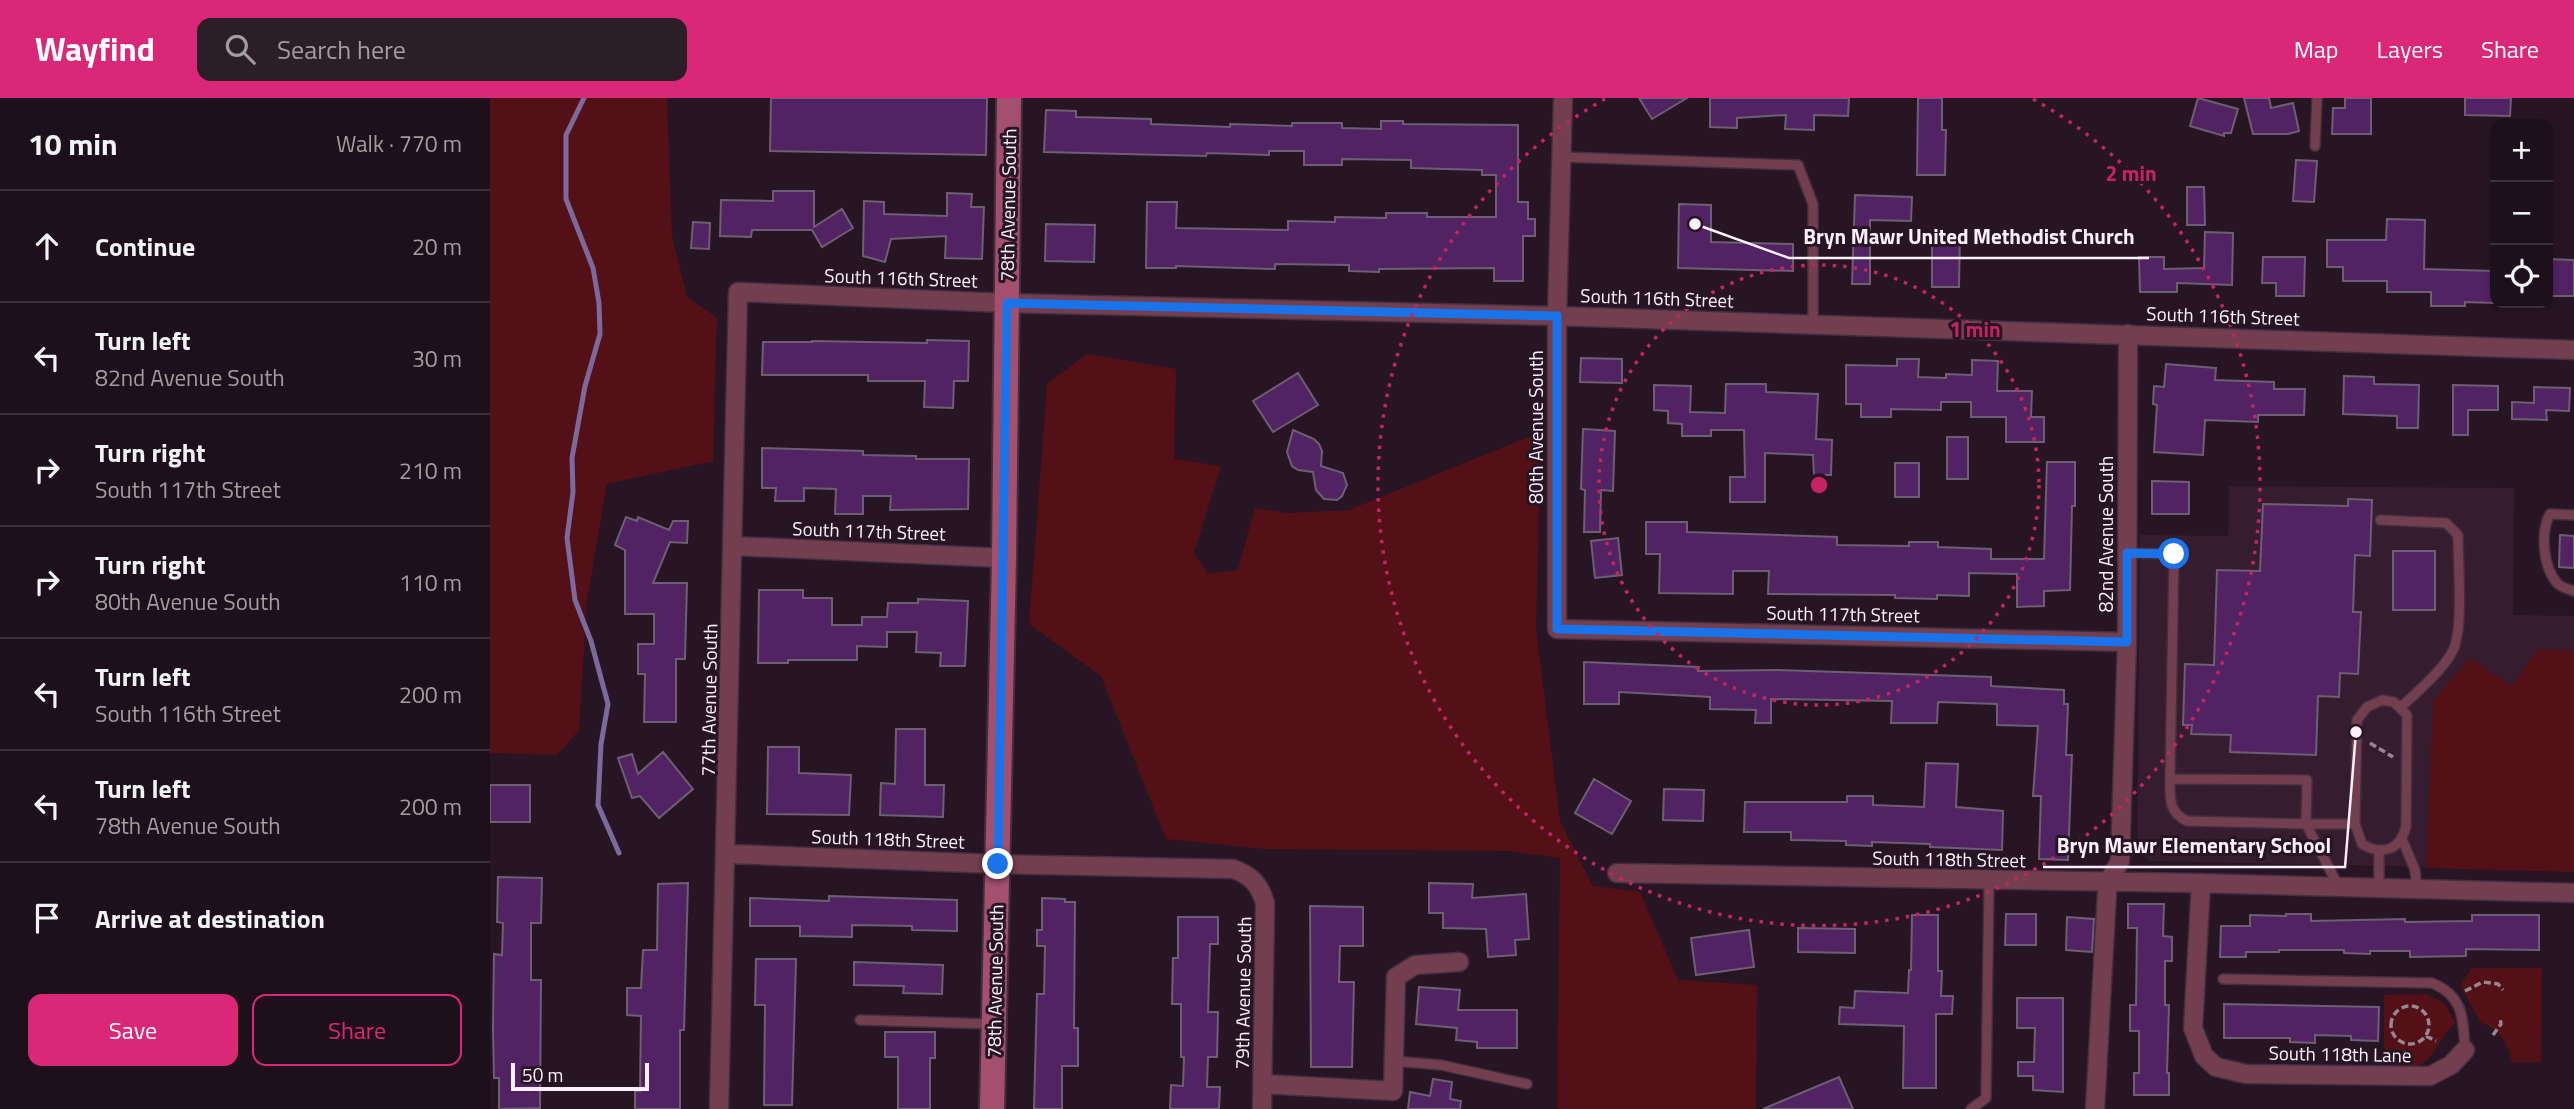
<!DOCTYPE html>
<html lang="en">
<head>
<meta charset="utf-8">
<style>
	body { margin:0; font-family:"Titillium Web",sans-serif; background:#2b1e27; color:#f1f3f6 }
	.controls { position:absolute; right:21px; top:21px; display:grid; overflow:hidden; border-radius:14px; box-shadow:0 4px 10px #0003 }
	.controls button { width:63px; height:63px; display:grid; place-items:center; padding:0; border:0; border-bottom:2px solid #3c3039; background:#1e101a; color:#f1f3f6; font:35px sans-serif }
	.scale { position:absolute; left:21px; bottom:18px; width:138px; box-sizing:border-box; padding-left:7px; border:4px solid #fef0fa; border-top:0; font-size:19px; line-height:24px; white-space:nowrap; color:#fef0fa; -webkit-text-stroke:5px #281523; paint-order:stroke }
	.stop { position:absolute; width:21px; height:21px; margin:-16px; border:5px solid #1a73e8; border-radius:50%; background:#fff }
	.stop.end { background:#1a73e8; border-color:#fff; box-shadow:0 2px 7px #0008 }
	.list { margin:0; padding:0; list-style:none }
	h2 { display:flex; justify-content:space-between; align-items:center; height:91px; margin:0; padding:0 28px; font-size:30px }
	h2 small { font-size:23px; font-weight:400; color:#a19da2 }
	.list li { display:grid; grid-template-columns:46px 1fr auto; gap:21px; align-items:center; box-sizing:border-box; height:112px; padding:0 28px; border-top:2px solid #3c3039 }
	.list b { display:block; font-size:26px; white-space:nowrap }
	.list p { margin:0; font-size:23px; white-space:nowrap; color:#a19da2 }
	.list em { font-size:23px; font-style:normal; color:#a19da2 }
	.actions { display:flex; gap:14px; padding:21px 28px }
	.actions a { flex:1; padding:16px 0; border:2px solid #db2777; border-radius:14px; text-align:center; font-size:24px; color:#db2777 }
	.actions .main { background:#db2777; color:#fff }
	.icon { flex:none; width:38px; height:38px; fill:none; stroke:currentColor; stroke-width:2; stroke-linecap:round; stroke-linejoin:round }
	.map { position:relative; flex:none; width:2084px; height:1011px; overflow:hidden }
	header { display:flex; align-items:center; gap:42px; box-sizing:border-box; height:98px; padding:0 35px; background:#db2777; color:#fff }
	header strong { font-size:33px }
	nav { display:flex; gap:38px; margin-inline-start:auto; font-size:24px }
	.search { width:490px; height:63px; background:#2b1e27; display:flex; align-items:center; gap:18px; box-sizing:border-box; padding:0 24px; border-radius:14px; color:#a19da2; font-size:26px }
	main { display:flex }
	aside { flex:1; background:#1e101a }
	.map>svg:first-child { display:block }
	.built { fill:#351d2f }
	.green { fill:#541017 }
	.lines { fill:none; stroke-linecap:round; stroke-linejoin:round }
	.stream { stroke:#7c6a9d; stroke-width:5 }
	.building { fill:#512362; stroke:#6d5e73; stroke-width:2 }
	.lane-casing { stroke:#422f3d; stroke-width:12 }
	.street-casing { stroke:#422f3d; stroke-width:21 }
	.secondary-casing { stroke:#422f3d; stroke-width:28 }
	.path { stroke:#978793; stroke-width:3.5; stroke-dasharray:7 3.5; stroke-linecap:butt }
	.lane { stroke:#743e51; stroke-width:9 }
	.street { stroke:#743e51; stroke-width:18 }
	.secondary { stroke:#a54f6f; stroke-width:24 }
	.route { stroke:#1a73e8; stroke-width:9 }
	.ring { fill:none; stroke:#c52363; stroke-width:3.5; stroke-dasharray:3.5 7 }
	.labels { text-anchor:middle; stroke-width:6; stroke-linejoin:round; paint-order:stroke }
	.street-label { font-size:19px; fill:#fef0fa; stroke:#281523 }
	.centre { fill:#c52363; stroke:#281523; stroke-width:3.5 }
	.ring-label { font-size:21px; text-anchor:middle; font-weight:bold; fill:#c52363; stroke:#281523; stroke-width:6; stroke-linejoin:round; paint-order:stroke }
	.leader { fill:none; stroke:#fef0fa; stroke-width:2.5 }
	.callout-dot { fill:#fef0fa; stroke:#281523; stroke-width:2.5 }
	.callout-label { font-size:21px; text-anchor:middle; font-weight:bold; fill:#fef0fa; stroke:#281523; stroke-width:6; stroke-linejoin:round; paint-order:stroke }
</style>
</head>
<body>
<header>
<strong>Wayfind</strong>
<div class="search"><svg class="icon" aria-label="search" viewBox="0 0 24 24"><circle cx="10" cy="10" r="6"/><path d="M15 15l6 6"/></svg>Search here</div>
<nav><a>Map</a><a>Layers</a><a>Share</a></nav>
</header>
<main>
<aside>
<h2>10 min<small>Walk · 770 m</small></h2>
<ul class="list">
<li><svg class="icon" aria-label="ahead" viewBox="0 0 24 24"><path d="M12 20V5M6 11l6-6 6 6"/></svg><div><b>Continue</b></div><em>20 m</em></li>
<li><svg class="icon" aria-label="left" viewBox="0 0 24 24"><path d="M17 20v-9H6M10 6l-5 5 5 5"/></svg><div><b>Turn left</b><p>82nd Avenue South</p></div><em>30 m</em></li>
<li><svg class="icon" aria-label="right" viewBox="0 0 24 24"><path d="M7 20v-9h11M14 6l5 5-5 5"/></svg><div><b>Turn right</b><p>South 117th Street</p></div><em>210 m</em></li>
<li><svg class="icon" aria-label="right" viewBox="0 0 24 24"><path d="M7 20v-9h11M14 6l5 5-5 5"/></svg><div><b>Turn right</b><p>80th Avenue South</p></div><em>110 m</em></li>
<li><svg class="icon" aria-label="left" viewBox="0 0 24 24"><path d="M17 20v-9H6M10 6l-5 5 5 5"/></svg><div><b>Turn left</b><p>South 116th Street</p></div><em>200 m</em></li>
<li><svg class="icon" aria-label="left" viewBox="0 0 24 24"><path d="M17 20v-9H6M10 6l-5 5 5 5"/></svg><div><b>Turn left</b><p>78th Avenue South</p></div><em>200 m</em></li>
<li><svg class="icon" aria-label="arrive" viewBox="0 0 24 24"><path d="M6 21V4h12l-3 4 3 4H6"/></svg><div><b>Arrive at destination</b></div></li>
</ul>
<div class="actions"><a class="main">Save</a><a>Share</a></div>
</aside>
<div class="map">
<svg width="2084" height="1011" viewBox="0 0 2084 1011">
	<rect width="100%" height="100%" fill="#281523"/>
	<path class="built" d="M1739,388L2024,390L2023,517L2084,518V772L1661,763L1655,759L1647,751L1650,437L1738,438Z"/>
	<path class="green" d="M0,0H177L182,138L197,199L227,220L223,363L117,386L97,502L89,632L67,657L0,655Z
		M597,256L686,271L684,361L731,368L704,455L718,476L748,472L765,410L797,415L859,412L1051,334L1046,531L1070,723L1103,788L1150,794L1188,882L1267,887L1266,1011H1067L1070,760L1020,753L775,751L676,741L611,578L539,526L557,286Z
		M2048,551L2084,553V774L1936,770L1943,603L1980,560L2022,588Z
		M1982,870H2052L2051,964H2022C2018,946 2009,929 1991,925L1970,887Z
		M1937,896L1954,905L1966,925C1951,935 1943,964 1928,967C1918,969 1905,968 1894,968V897Z"/>
	<g class="lines">
		<path class="stream" d="M94,0L76,37V101L103,170L109,205L110,236L95,288L82,360L83,394L77,440L85,502L101,543L118,606L111,646L108,707L129,755"/>
	</g>
	<path class="building" d="M281,0H497L496,57L280,53Z
		M1149,0H1197L1162,21Z
		M1220,0H1359L1358,18L1324,17V32L1295,31L1296,17L1247,20V30L1220,29Z
		M1428,0H1452V32H1456L1455,77H1427Z
		M1708,0L1748,11L1741,35H1734V38L1700,28Z
		M1754,0H1779L1781,10L1803,5L1809,33L1798,36H1763Z
		M1855,0H1881V36H1842L1843,10H1855Z
		M1975,0H2021L2020,18L1975,17Z
		M556,12L586,13V19L661,21V26L740,29V26L802,28V25H852V30L891,31V23H913V26L1028,27V104H1038V121H1045V138H1033V183H1004V170L889,171V174L859,173V167L785,166V171L686,168V170H656L657,104H687L686,130L798,132V123L845,124V119L896,120V115H937V119H1006V77H992V72L921,70V62L852,61V67H814V53H779V57L717,55L716,58L554,54Z
		M1806,62L1827,63L1824,104L1803,103Z
		M1697,89H1714L1715,127H1697Z
		M283,93H324V129L352,111L363,130L332,149L322,132H262L261,139L230,138L231,102L283,103Z
		M457,95L482,96L481,109H494L492,161L455,160L456,138L401,141L395,164L373,158L374,103L394,104V116L457,118Z
		M1365,97L1422,99L1421,123L1380,122V186H1362Z
		M1189,106L1221,107V144L1303,146V173L1188,170Z
		M1897,121L1935,122L1934,171L2005,173V205L1975,204V208H1941V194H1897V183H1853V169H1837V142H1896Z
		M203,124L220,125L219,151L201,150Z
		M556,126L605,127L604,164L555,163Z
		M1715,134L1743,135L1742,187L1687,185V194H1650L1649,159H1674V171L1714,170Z
		M1442,135H1470L1469,189H1442Z
		M1773,159H1815L1814,198H1786V185H1772Z
		M2058,161L2084,162V198H2058Z
		M437,242L479,243L478,283H464L463,310L434,309L435,283H378V277H272L273,244H322V243L437,245Z
		M1091,260L1132,261V285L1090,284Z
		M1407,261H1429L1428,279L1456,280V276L1482,277V262L1508,263L1507,293H1542L1541,319H1554V344H1516V319H1481V304H1451V312L1401,311V319H1371V306H1356V267L1407,268Z
		M1676,266L1726,270L1725,282L1784,284V291H1815L1814,317H1768V324L1715,322L1713,357L1664,354L1667,307L1663,306L1664,288L1674,289Z
		M808,275L828,307L783,334L763,303Z
		M1854,278L1884,279V286L1929,287L1928,330H1907V318L1853,316Z
		M1236,286H1276V294L1328,296L1326,341L1342,342L1341,377H1324L1323,357L1275,355V404H1240V379H1255L1254,332H1221V338H1192V326L1178,325V313L1164,312V287L1201,288L1200,314L1235,315Z
		M1963,287L2008,288V312H1978V337H1963Z
		M2044,289L2080,290L2079,313L2056,312L2057,322L2022,321V304L2044,305Z
		M1093,331L1125,333L1123,393L1111,392L1110,434H1094L1095,392L1091,391Z
		M803,332L824,341L829,346L832,353L831,368L853,375L857,387L852,398L847,402L834,401L826,392L823,374L808,372L802,368L797,354Z
		M1457,339H1478V381H1457Z
		M272,350L373,353V357L426,358V361H479L478,411L400,412L401,398H373V416H345L346,391L314,390V403H285L286,390H272Z
		M1557,364H1585V408H1582L1580,492L1554,493V508L1527,509V476L1479,475V498L1447,497V501L1405,500V497L1278,496L1279,473H1243V496L1169,495L1170,456H1156V424H1197V434L1347,439V447L1419,448V444H1448V449L1501,451V461H1554Z
		M1405,365H1429V399H1405Z
		M1662,383L1699,384V416H1662Z
		M1858,401L1882,402L1880,458L1865,457L1863,514H1871L1868,576L1850,575L1849,599L1828,598L1826,657L1740,654L1741,637L1701,636L1702,627H1693L1695,566L1724,567L1727,472L1770,473L1773,406L1858,408Z
		M136,419L147,423L148,419L179,432L183,423H198L197,445L180,444L163,485H197L195,561H186V624H154L155,576H148V546H164V516H135V452L125,447Z
		M2070,437L2084,438V470L2069,469Z
		M1128,440L1132,477L1105,480L1101,443Z
		M1903,453H1945V512H1903Z
		M269,492H313V500H342V527H372V519H397L398,505H428V501L478,503L475,568H450L451,555L426,554L427,534H397V549L367,548V562H298V565H268Z
		M1094,564L1209,569L1208,573L1288,572L1501,579V588L1574,592V606H1578L1576,657H1582L1578,762L1549,761L1551,698H1543L1548,628L1507,627V606L1448,604L1447,625H1401L1402,603L1281,601V625H1265L1266,612L1220,611V599L1129,594V606H1094Z
		M406,631H435V687H454L453,719L390,717L391,685L405,686Z
		M278,649H309V675L361,677L359,717L277,716Z
		M173,654L203,691L169,720L150,698L142,700L128,660L142,656L148,676Z
		M1436,665L1468,666L1466,709L1513,713L1512,752L1440,749V746L1382,744V748L1356,747V743L1301,742V734H1254L1255,704H1357V698H1383V707L1434,709Z
		M1104,681L1141,703L1122,736L1085,715Z
		M0,687H40V724H0Z
		M1174,691L1214,692L1213,723L1173,722Z
		M8,779L52,780L51,825H41V882H51L50,1010L9,1011V980H4L3,930L4,856L12,857L13,825L7,824Z
		M198,785L194,932H190V1011H145V993H150L151,918L137,917V890H151L153,852H167L168,786Z
		M939,785L983,786L982,800L1036,796L1039,841L1025,842L1026,857L998,859L996,831L953,830V815H939Z
		M339,798L467,802V833L422,832V828L362,827V839L310,838V828H260V800L339,803Z
		M552,800L575,801V804H585L584,930H588V968H572V1011H544L547,896H554L555,848H547V832H552Z
		M1638,806H1674L1673,838L1682,839V863H1675V907H1679L1677,975H1679V997H1644V975H1649V933H1640V907H1646L1647,830H1638Z
		M820,808L873,809V848H850L849,884H864L862,969H821Z
		M1516,816H1546V847H1515Z
		M1796,816H1821V823L1915,821V824L1982,823V817H2049V852L1976,851V858L1920,859V853H1880V856L1854,855V852H1789V854H1756V859H1730L1731,828H1760V817L1796,818Z
		M1422,817H1448V873H1452L1451,898H1463L1462,916H1446V990H1413L1414,928L1349,926L1350,909L1364,910L1365,893L1418,895L1419,872H1421Z
		M688,819H728V846H720L718,914H728L727,959H718L717,989H730L729,1011H680L681,987L693,988L694,959H691V906H682L683,860H688Z
		M1577,819L1604,821L1602,854L1576,852Z
		M1308,830L1365,831V855L1308,854Z
		M1259,832L1264,869L1206,877L1201,840Z
		M266,861H306L302,1007H274L275,907H265Z
		M364,864L453,867L452,896L413,895L414,888L364,887Z
		M929,889L970,892L968,912H1027V950H987V944L966,942L967,930L926,926Z
		M1527,900H1573V994L1543,992V978H1528V964H1544L1545,930H1527Z
		M1734,906L1889,909L1888,943L1861,942V938L1825,937V945L1800,944V940H1734Z
		M395,934H445V960H440V1011H408V959H395Z
		M1349,979L1363,1011H1273Z
		M943,981L962,984L960,1001L971,1003L970,1011H918L920,994L940,998Z"/>
	<g class="lines">
		<g class="lane-casing">
			<path id="lane" d="M1825,48L1827,0
				M1071,59L1308,67L1323,106V226
				M2084,417L2060,416C2050,434 2053,471 2068,486C2072,489 2080,492 2084,493
				M1890,422L1956,425L1968,437C1968,466 1973,522 1965,547C1960,566 1926,595 1911,609
				M1637,455L1684,456L1680,681
				M1892,602L1904,604L1917,617L1916,729C1910,752 1892,758 1872,746L1865,726L1867,622L1877,609Z
				M1680,681L1817,682L1816,726L1697,723C1678,714 1680,699 1680,681Z
				M1912,741L1925,772L1927,792
				M1889,753V790
				M1849,789L1816,726H1865
				M1733,881L1942,885C1974,898 1973,921 1975,952
				M370,922L501,926
				M904,963L951,967L1037,986
				M1481,1011L1496,1000L1499,782"/>
		</g>
		<g class="street-casing">
			<path id="street" d="M1073,0L1067,218V531L1637,544
				M242,448L514,460
				M237,756L508,766L743,771C761,777 770,787 775,805L772,1011
				M1127,775L1704,785L2084,795
				M1711,785L1703,930L1714,958L1726,969L1756,976L1940,978L1961,967L1975,952
				M773,986L903,993L906,879L925,867L969,864
				M229,1011L248,194L517,205L1067,218L2084,252
				M1605,1011L1617,794L1618,785L1630,763L1637,544L1638,236"/>
		</g>
		<g class="secondary-casing">
			<path id="secondary" d="M502,1011L514,460L519,0"/>
		</g>
		<path class="path" d="M1880,645L1903,659
			M1975,893L1993,884L2008,886L2013,892
			M1901 927a19 19 0 1 1 38 0a19 19 0 1 1-38 0Z
			M2003,937L2011,926L2010,919
			M1936,938L1946,943"/>
		<use href="#lane" class="lane"/>
		<use href="#street" class="street"/>
		<use href="#secondary" class="secondary"/>
	</g>
	<g class="lines">
		<path class="route" d="M508,766L517,205L1067,218V531L1637,544V455L1684,456"/>
	</g>
	<g class="ring">
		<circle cx="1329" cy="387" r="220"/>
		<path d="M1543 1A441 441 0 1 1 1115 1"/>
	</g>
	<g class="labels">
		<g class="street-label">
			<text transform="translate(518 107) rotate(-89)" y="7">78th Avenue South</text>
			<text transform="translate(411 180) rotate(2)" y="7">South 116th Street</text>
			<text transform="translate(1167 200) rotate(2)" y="7">South 116th Street</text>
			<text transform="translate(1733 218) rotate(2)" y="7">South 116th Street</text>
			<text transform="translate(1046 329) rotate(-90)" y="7">80th Avenue South</text>
			<text transform="translate(379 433) rotate(2)" y="7">South 117th Street</text>
			<text transform="translate(1616 436) rotate(-90)" y="7">82nd Avenue South</text>
			<text transform="translate(1353 516) rotate(1)" y="7">South 117th Street</text>
			<text transform="translate(219 602) rotate(-89)" y="7">77th Avenue South</text>
			<text transform="translate(398 741) rotate(2)" y="7">South 118th Street</text>
			<text transform="translate(1459 761) rotate(1)" y="7">South 118th Street</text>
			<text transform="translate(505 883) rotate(-89)" y="7">78th Avenue South</text>
			<text transform="translate(753 895) rotate(-89)" y="7">79th Avenue South</text>
			<text transform="translate(1850 956) rotate(1)" y="7">South 118th Lane</text>
		</g>
	</g>
	<circle cx="1329" cy="387" r="10" class="centre"/>
	<g class="ring-label">
		<text x="1641" y="83">2 min</text>
		<text x="1485" y="239">1 min</text>
	</g>
	<path class="leader" d="M1205 126L1299 160H1659M1866 634L1855 769H1553"/>
	<g class="callout-dot">
		<circle cx="1205" cy="126" r="7"/>
		<circle cx="1866" cy="634" r="7"/>
	</g>
	<g class="callout-label">
		<text x="1479" y="146">Bryn Mawr United Methodist Church</text>
		<text x="1704" y="755">Bryn Mawr Elementary School</text>
	</g>
</svg>
<div class="controls">
<button>+</button>
<button>−</button>
<button><svg class="icon" aria-label="locate" viewBox="0 0 24 24"><circle cx="12" cy="12" r="6"/><path d="M12 2v4M12 18v4M2 12h4M18 12h4"/></svg></button>
</div>
<div class="scale">50 m</div>
<div class="stop" style="left:1684px;top:456px"></div>
<div class="stop end" style="left:508px;top:766px"></div>
</div>
</main>
</body>
</html>
